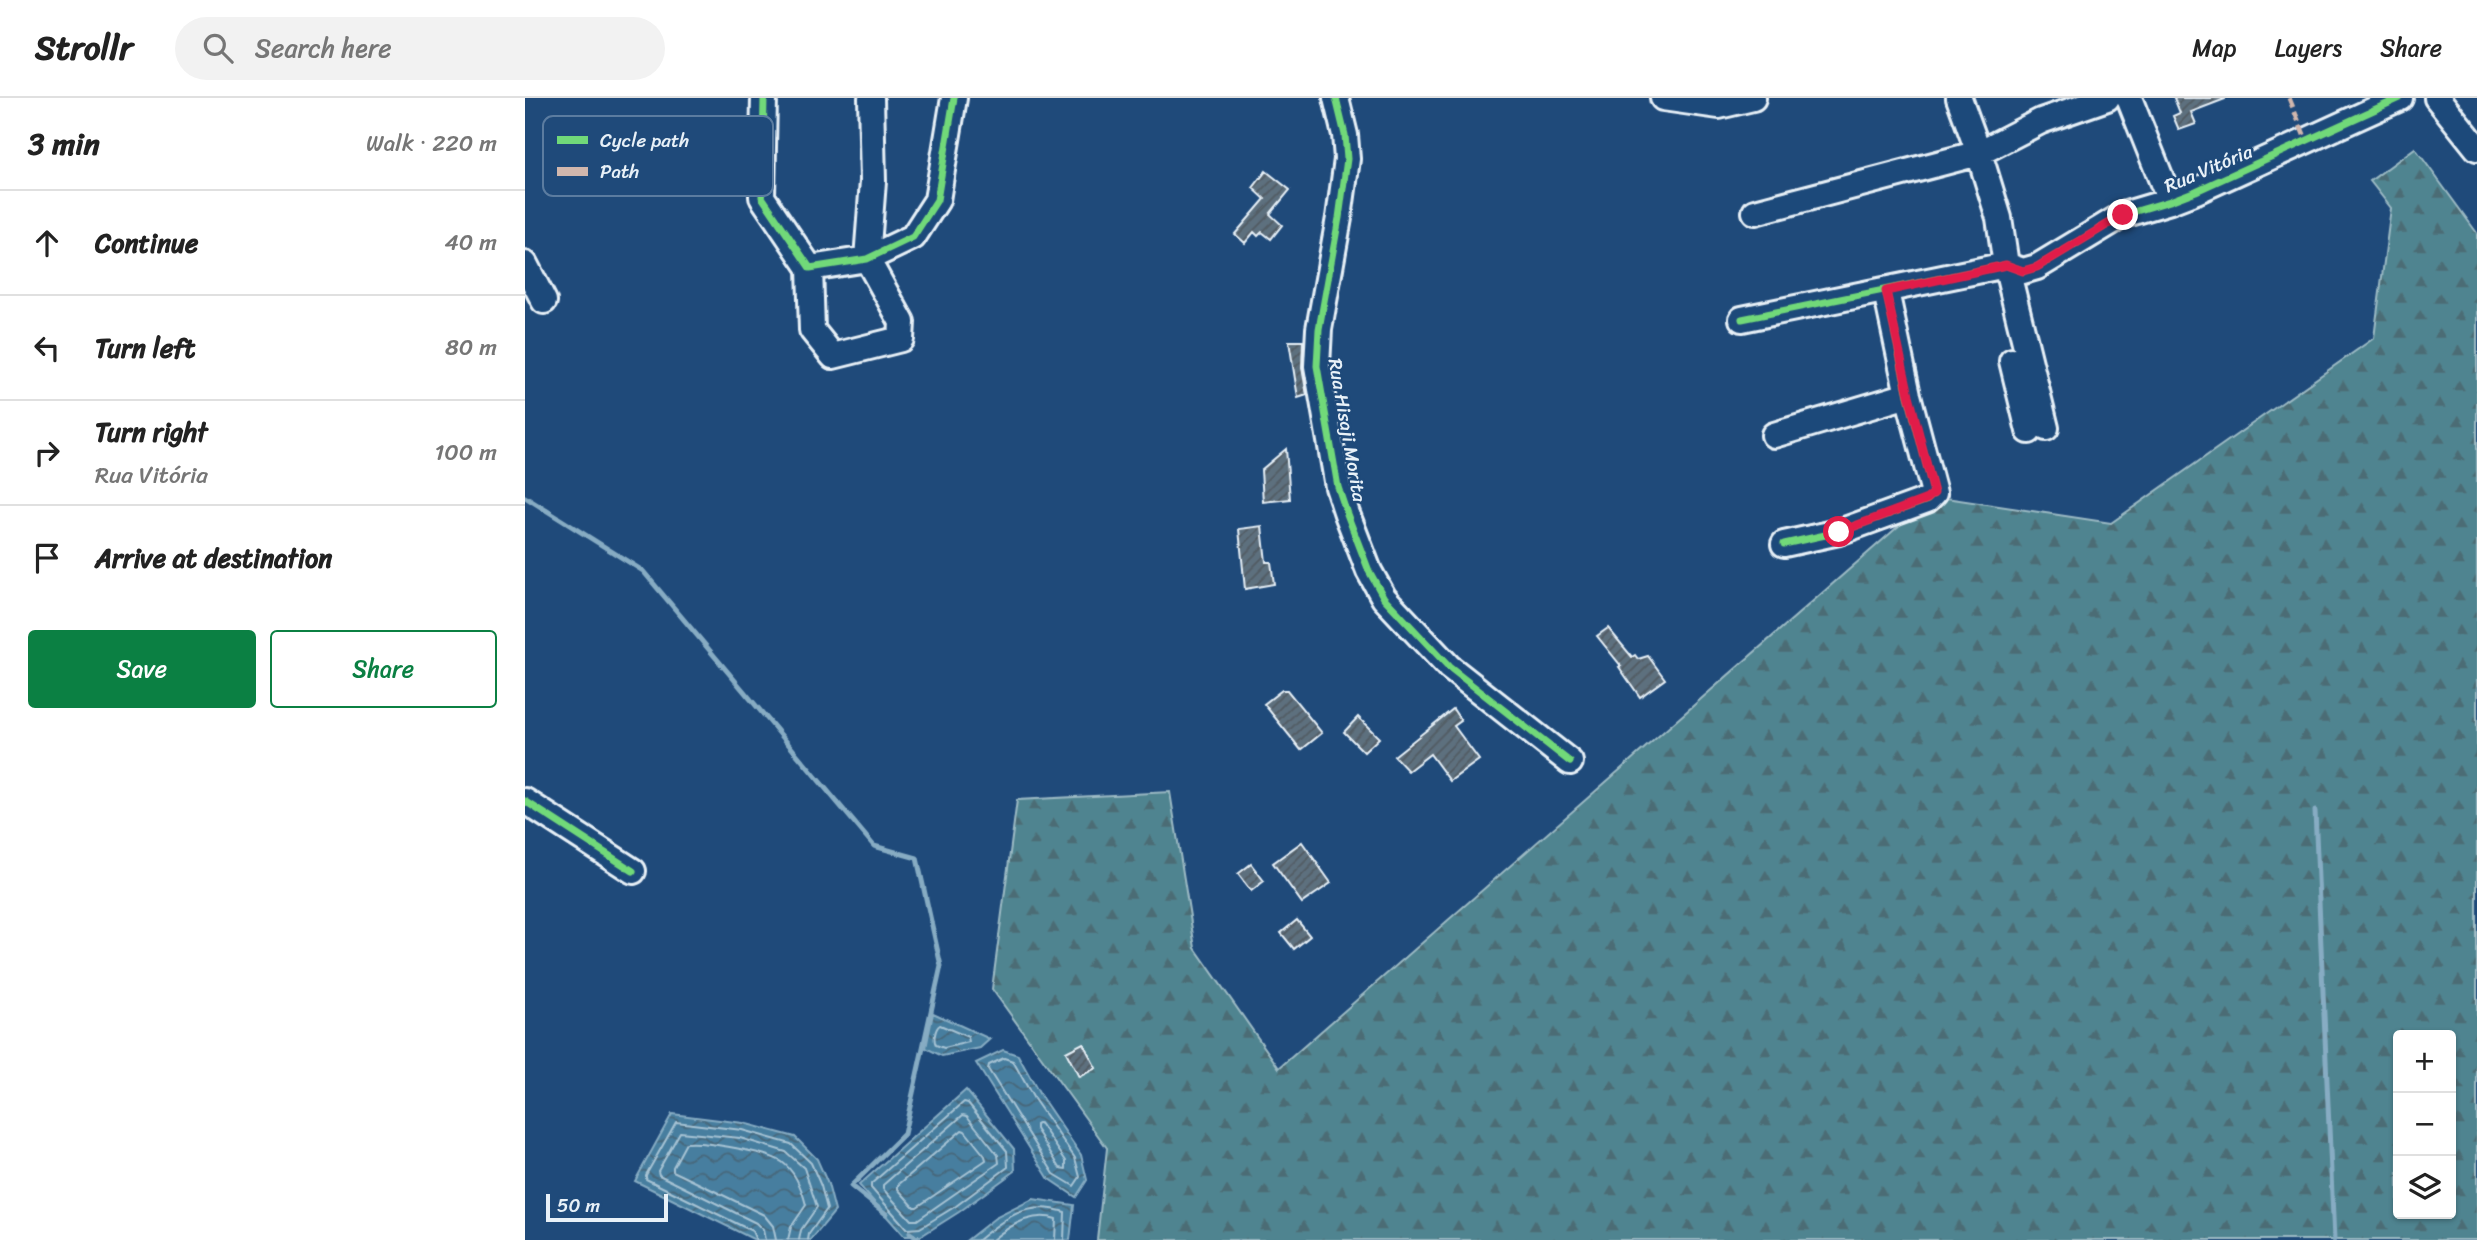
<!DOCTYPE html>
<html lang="en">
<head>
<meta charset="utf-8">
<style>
	body { margin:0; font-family:Sriracha,sans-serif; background:#f2f2f2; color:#222 }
	.controls { position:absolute; right:21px; bottom:21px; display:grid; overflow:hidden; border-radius:7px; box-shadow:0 2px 5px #0004 }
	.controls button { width:63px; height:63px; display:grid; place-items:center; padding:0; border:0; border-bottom:2px solid #e0e0e0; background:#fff; color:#222; font:35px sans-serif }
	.scale { position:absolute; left:21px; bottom:18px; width:122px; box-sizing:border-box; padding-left:7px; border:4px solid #e8f1f8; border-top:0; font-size:19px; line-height:24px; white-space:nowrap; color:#e8f1f8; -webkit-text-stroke:5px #1f4a7a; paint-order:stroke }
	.stop { position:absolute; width:21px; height:21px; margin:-16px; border:5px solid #e11d48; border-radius:50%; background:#fff }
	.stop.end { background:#e11d48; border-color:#fff; box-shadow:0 2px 7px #0008 }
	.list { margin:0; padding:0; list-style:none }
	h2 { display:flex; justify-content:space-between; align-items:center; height:91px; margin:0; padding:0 28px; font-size:30px }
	h2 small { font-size:23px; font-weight:400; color:#767676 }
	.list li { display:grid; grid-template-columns:46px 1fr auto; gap:21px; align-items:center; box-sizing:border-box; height:105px; padding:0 28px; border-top:2px solid #e0e0e0 }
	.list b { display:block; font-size:26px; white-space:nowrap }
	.list p { margin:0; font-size:23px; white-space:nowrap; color:#767676 }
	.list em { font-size:23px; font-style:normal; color:#767676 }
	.actions { display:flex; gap:14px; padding:21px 28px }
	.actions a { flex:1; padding:16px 0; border:2px solid #0b8043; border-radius:7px; text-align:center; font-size:24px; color:#0b8043 }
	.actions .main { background:#0b8043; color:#fff }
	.icon { flex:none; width:38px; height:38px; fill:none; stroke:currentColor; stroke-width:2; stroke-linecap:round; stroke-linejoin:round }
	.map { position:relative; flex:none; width:1952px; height:1142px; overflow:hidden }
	header { display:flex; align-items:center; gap:42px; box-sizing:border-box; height:98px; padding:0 35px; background:#fff; border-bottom:2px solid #e0e0e0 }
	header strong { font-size:33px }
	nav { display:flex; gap:38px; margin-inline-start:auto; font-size:24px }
	.search { width:490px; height:63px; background:#f2f2f2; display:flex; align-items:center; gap:18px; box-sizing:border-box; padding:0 24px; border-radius:38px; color:#767676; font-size:26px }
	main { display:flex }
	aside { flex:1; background:#fff }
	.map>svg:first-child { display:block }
	.forest { fill:url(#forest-firs); stroke:#9cbac4; stroke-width:2; fill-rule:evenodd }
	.water { fill:url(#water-waves); stroke:#87acc3; stroke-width:2 }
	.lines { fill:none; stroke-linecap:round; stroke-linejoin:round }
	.shore { stroke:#a7c3d4; stroke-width:2 }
	.stream { stroke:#87acc3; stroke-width:5 }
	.building { fill:url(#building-hatch); stroke:#e8f1f8; stroke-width:2 }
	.minor-casing { stroke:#e8f1f8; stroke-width:30 }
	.minor { stroke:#1f4a7a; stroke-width:24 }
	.quiet { stroke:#d1b7ad; stroke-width:5; stroke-dasharray:10 5; stroke-linecap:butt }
	.cycleway-casing { stroke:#1f4a7a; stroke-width:11 }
	.cycleway { stroke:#71d979; stroke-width:7 }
	.route { stroke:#e11d48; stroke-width:9 }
	.labels { text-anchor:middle; stroke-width:5; stroke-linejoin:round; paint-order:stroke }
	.street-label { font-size:19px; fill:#e8f1f8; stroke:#1f4a7a }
	.key { fill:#1f4a7a; stroke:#5b7ca0; stroke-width:2 }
	.key-label { font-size:19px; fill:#e8f1f8 }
</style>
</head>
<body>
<header>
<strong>Strollr</strong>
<div class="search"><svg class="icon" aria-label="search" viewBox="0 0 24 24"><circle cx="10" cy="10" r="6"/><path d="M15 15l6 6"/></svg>Search here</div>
<nav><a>Map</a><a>Layers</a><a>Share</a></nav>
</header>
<main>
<aside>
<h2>3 min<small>Walk · 220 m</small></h2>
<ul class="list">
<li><svg class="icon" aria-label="ahead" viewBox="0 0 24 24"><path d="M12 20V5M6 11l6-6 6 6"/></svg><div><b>Continue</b></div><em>40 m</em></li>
<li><svg class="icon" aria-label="left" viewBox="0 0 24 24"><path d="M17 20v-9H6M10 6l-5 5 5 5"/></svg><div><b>Turn left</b></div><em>80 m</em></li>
<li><svg class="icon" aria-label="right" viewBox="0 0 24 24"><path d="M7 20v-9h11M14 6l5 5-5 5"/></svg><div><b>Turn right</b><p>Rua Vitória</p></div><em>100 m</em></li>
<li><svg class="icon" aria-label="arrive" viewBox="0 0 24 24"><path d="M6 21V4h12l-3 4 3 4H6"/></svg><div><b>Arrive at destination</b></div></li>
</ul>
<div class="actions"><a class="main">Save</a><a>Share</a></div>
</aside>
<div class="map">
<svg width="1952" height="1142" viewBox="0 0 1952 1142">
	<defs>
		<pattern id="forest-firs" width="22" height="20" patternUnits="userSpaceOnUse" patternTransform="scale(1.75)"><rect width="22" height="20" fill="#508490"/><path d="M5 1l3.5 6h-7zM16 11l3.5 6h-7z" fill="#4c6c74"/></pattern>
		<pattern id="water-waves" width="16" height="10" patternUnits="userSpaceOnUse" patternTransform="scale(1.75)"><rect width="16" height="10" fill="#467e9f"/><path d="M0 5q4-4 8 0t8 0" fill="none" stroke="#466679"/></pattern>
		<pattern id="building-hatch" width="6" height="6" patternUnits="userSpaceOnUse" patternTransform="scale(1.75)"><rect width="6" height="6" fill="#5d6f7e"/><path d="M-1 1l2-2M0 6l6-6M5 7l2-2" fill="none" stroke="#505a61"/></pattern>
	</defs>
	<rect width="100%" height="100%" fill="#1f4a7a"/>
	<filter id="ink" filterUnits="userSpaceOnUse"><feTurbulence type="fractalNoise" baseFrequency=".0143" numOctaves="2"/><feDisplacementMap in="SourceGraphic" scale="14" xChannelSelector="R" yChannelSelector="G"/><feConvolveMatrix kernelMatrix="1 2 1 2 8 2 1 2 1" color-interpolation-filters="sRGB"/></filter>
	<g filter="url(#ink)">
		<path class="forest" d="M1890,50L1952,135V1142H572L582,1050L467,891L492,702L645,694L670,850L754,970L1408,398L1586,425L1849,240L1866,110L1845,83ZM1873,937H1926V1116H1873Z"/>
		<path class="water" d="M408,915L465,941L455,950L417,958L401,950Z
			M478,952L493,957L515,997L556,1057L562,1082L551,1099L524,1081L451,965Z
			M441,992L489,1051L490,1073L434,1114L396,1138H379L334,1087Z
			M147,1016L218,1025L270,1039L292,1061L303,1086L310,1113L286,1142H230L110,1083Z
			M508,1101L549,1107L545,1142H442L470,1120Z"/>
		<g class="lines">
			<path class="shore" d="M415,927L443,939L444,944L419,950L411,947C408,942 410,930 415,927Z
				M479,960L488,963L509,1001L550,1060L555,1079L549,1088L529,1076L463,971L464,967Z
				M439,1004L443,1005L482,1053L483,1069L431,1108L395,1130L382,1131L346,1090V1086Z
				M438,1017L442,1018L473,1057L474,1065L392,1122H386L358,1091V1087Z
				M515,1025L541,1063V1071L535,1070L511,1031V1027Z
				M437,1032L440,1033L460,1058L461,1062L392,1109H389L373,1091V1087Z
				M231,1142L227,1133L121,1081V1077L151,1024L217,1032L266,1046L286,1065L296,1088L302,1111L284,1136L283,1142
				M240,1142L238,1132L231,1125L134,1077L133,1073L155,1034L215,1040L261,1054L279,1070L292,1109L276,1132L274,1142
				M251,1142L248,1128L239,1117L148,1073V1069L161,1045C178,1043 243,1054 257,1064C271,1074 277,1091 281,1107L266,1129L263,1142
				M453,1142C481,1119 503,1102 540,1114L539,1142
				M467,1142C485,1127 508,1113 531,1121L530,1142"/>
			<path class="stream" d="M0,399L118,473L349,748L392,760L416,868L379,1036L326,1088L361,1116
				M1790,713L1809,1142
				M385,1135L394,1142"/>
		</g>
		<path class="building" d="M1649,0H1700V1L1666,14L1671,26L1654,32L1648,18L1655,15Z
			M741,73L765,92L745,116L757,127L746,141L737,134L733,138L729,134L720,145L710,136L740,101L728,90Z
			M764,243H778L777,270L782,297L773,300Z
			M761,351L765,401L738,404L736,372Z
			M737,428L741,464H746L749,486L720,491L714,431Z
			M1083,530L1107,559L1110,557L1113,561L1123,558L1140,581L1115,599L1094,569L1096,568L1072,538Z
			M757,592H762L797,635L776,652L739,606Z
			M928,611L936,623L929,628L954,662L925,683L905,656L883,673L869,658Z
			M833,619L854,640L839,654L819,634Z
			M777,744L806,785L777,805L748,765Z
			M726,766L739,783L726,793L713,776Z
			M772,822L785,838L769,851L756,835Z
			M558,945L571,970L554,979L541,954Z"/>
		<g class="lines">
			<g class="minor-casing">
				<path id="minor" d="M239,0L237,99L285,170L342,161L388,139L412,102L429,0
					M811,0L820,37L822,61L814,120L794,231L792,268L813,389L822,416L844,473L859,500L924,569L1045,664
					M1138,0L1194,8L1228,0
					M1434,0L1454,55L1474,120L1481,167L1521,330
					M1604,0L1645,103
					M1912,0L1952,50
					M1230,114L1454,55L1516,23L1582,0
					M0,166L19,203
					M285,170L287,232L308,258L376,241L377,224L342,161L348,83L346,0
					M1217,221L1481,167L1498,173L1512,169L1598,117L1645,103L1671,93L1875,0
					M1487,263L1504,333
					M1249,337L1383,297
					M1259,446L1314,434L1402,402L1409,395L1383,297L1361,193
					M0,703L108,773"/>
			</g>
			<use href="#minor" class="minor"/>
			<path class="quiet" d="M1764,0L1782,44"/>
			<g class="cycleway-casing">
				<path id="cycleway" d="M239,0L237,99L285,170L342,161L388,139L412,102L429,0
					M811,0L820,37L822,61L814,120L794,231L792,268L813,389L822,416L844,473L859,500L924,569L1045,664
					M1217,221L1481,167L1498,173L1512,169L1598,117L1645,103L1671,93L1875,0
					M1259,446L1314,434L1402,402L1409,395L1383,297L1361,193
					M0,703L108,773"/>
			</g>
			<use href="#cycleway" class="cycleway"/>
		</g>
	</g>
	<g class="lines" filter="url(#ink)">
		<path class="route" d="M1314,434L1402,401L1409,395L1384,297L1361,193L1481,167L1498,173L1512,169L1598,117"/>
	</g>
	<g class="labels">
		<g class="street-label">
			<text transform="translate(1683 70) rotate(-23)" y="7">Rua Vitória</text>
			<text transform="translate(823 332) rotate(80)" y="7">Rua Hisaji Morita</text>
		</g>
	</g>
	<rect x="18" y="18" width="230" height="80" rx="10" class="key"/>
	<rect x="32" y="38" width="31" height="8" fill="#71d979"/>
	<rect x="32" y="69" width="31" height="9" fill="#d1b7ad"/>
	<g class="key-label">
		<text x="75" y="49">Cycle path</text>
		<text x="75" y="80">Path</text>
	</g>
</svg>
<div class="controls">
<button>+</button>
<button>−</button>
<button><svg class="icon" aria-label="layers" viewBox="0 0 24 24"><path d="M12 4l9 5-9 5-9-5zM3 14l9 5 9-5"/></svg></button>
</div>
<div class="scale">50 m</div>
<div class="stop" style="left:1314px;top:434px"></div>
<div class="stop end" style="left:1598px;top:117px"></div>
</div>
</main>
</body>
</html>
